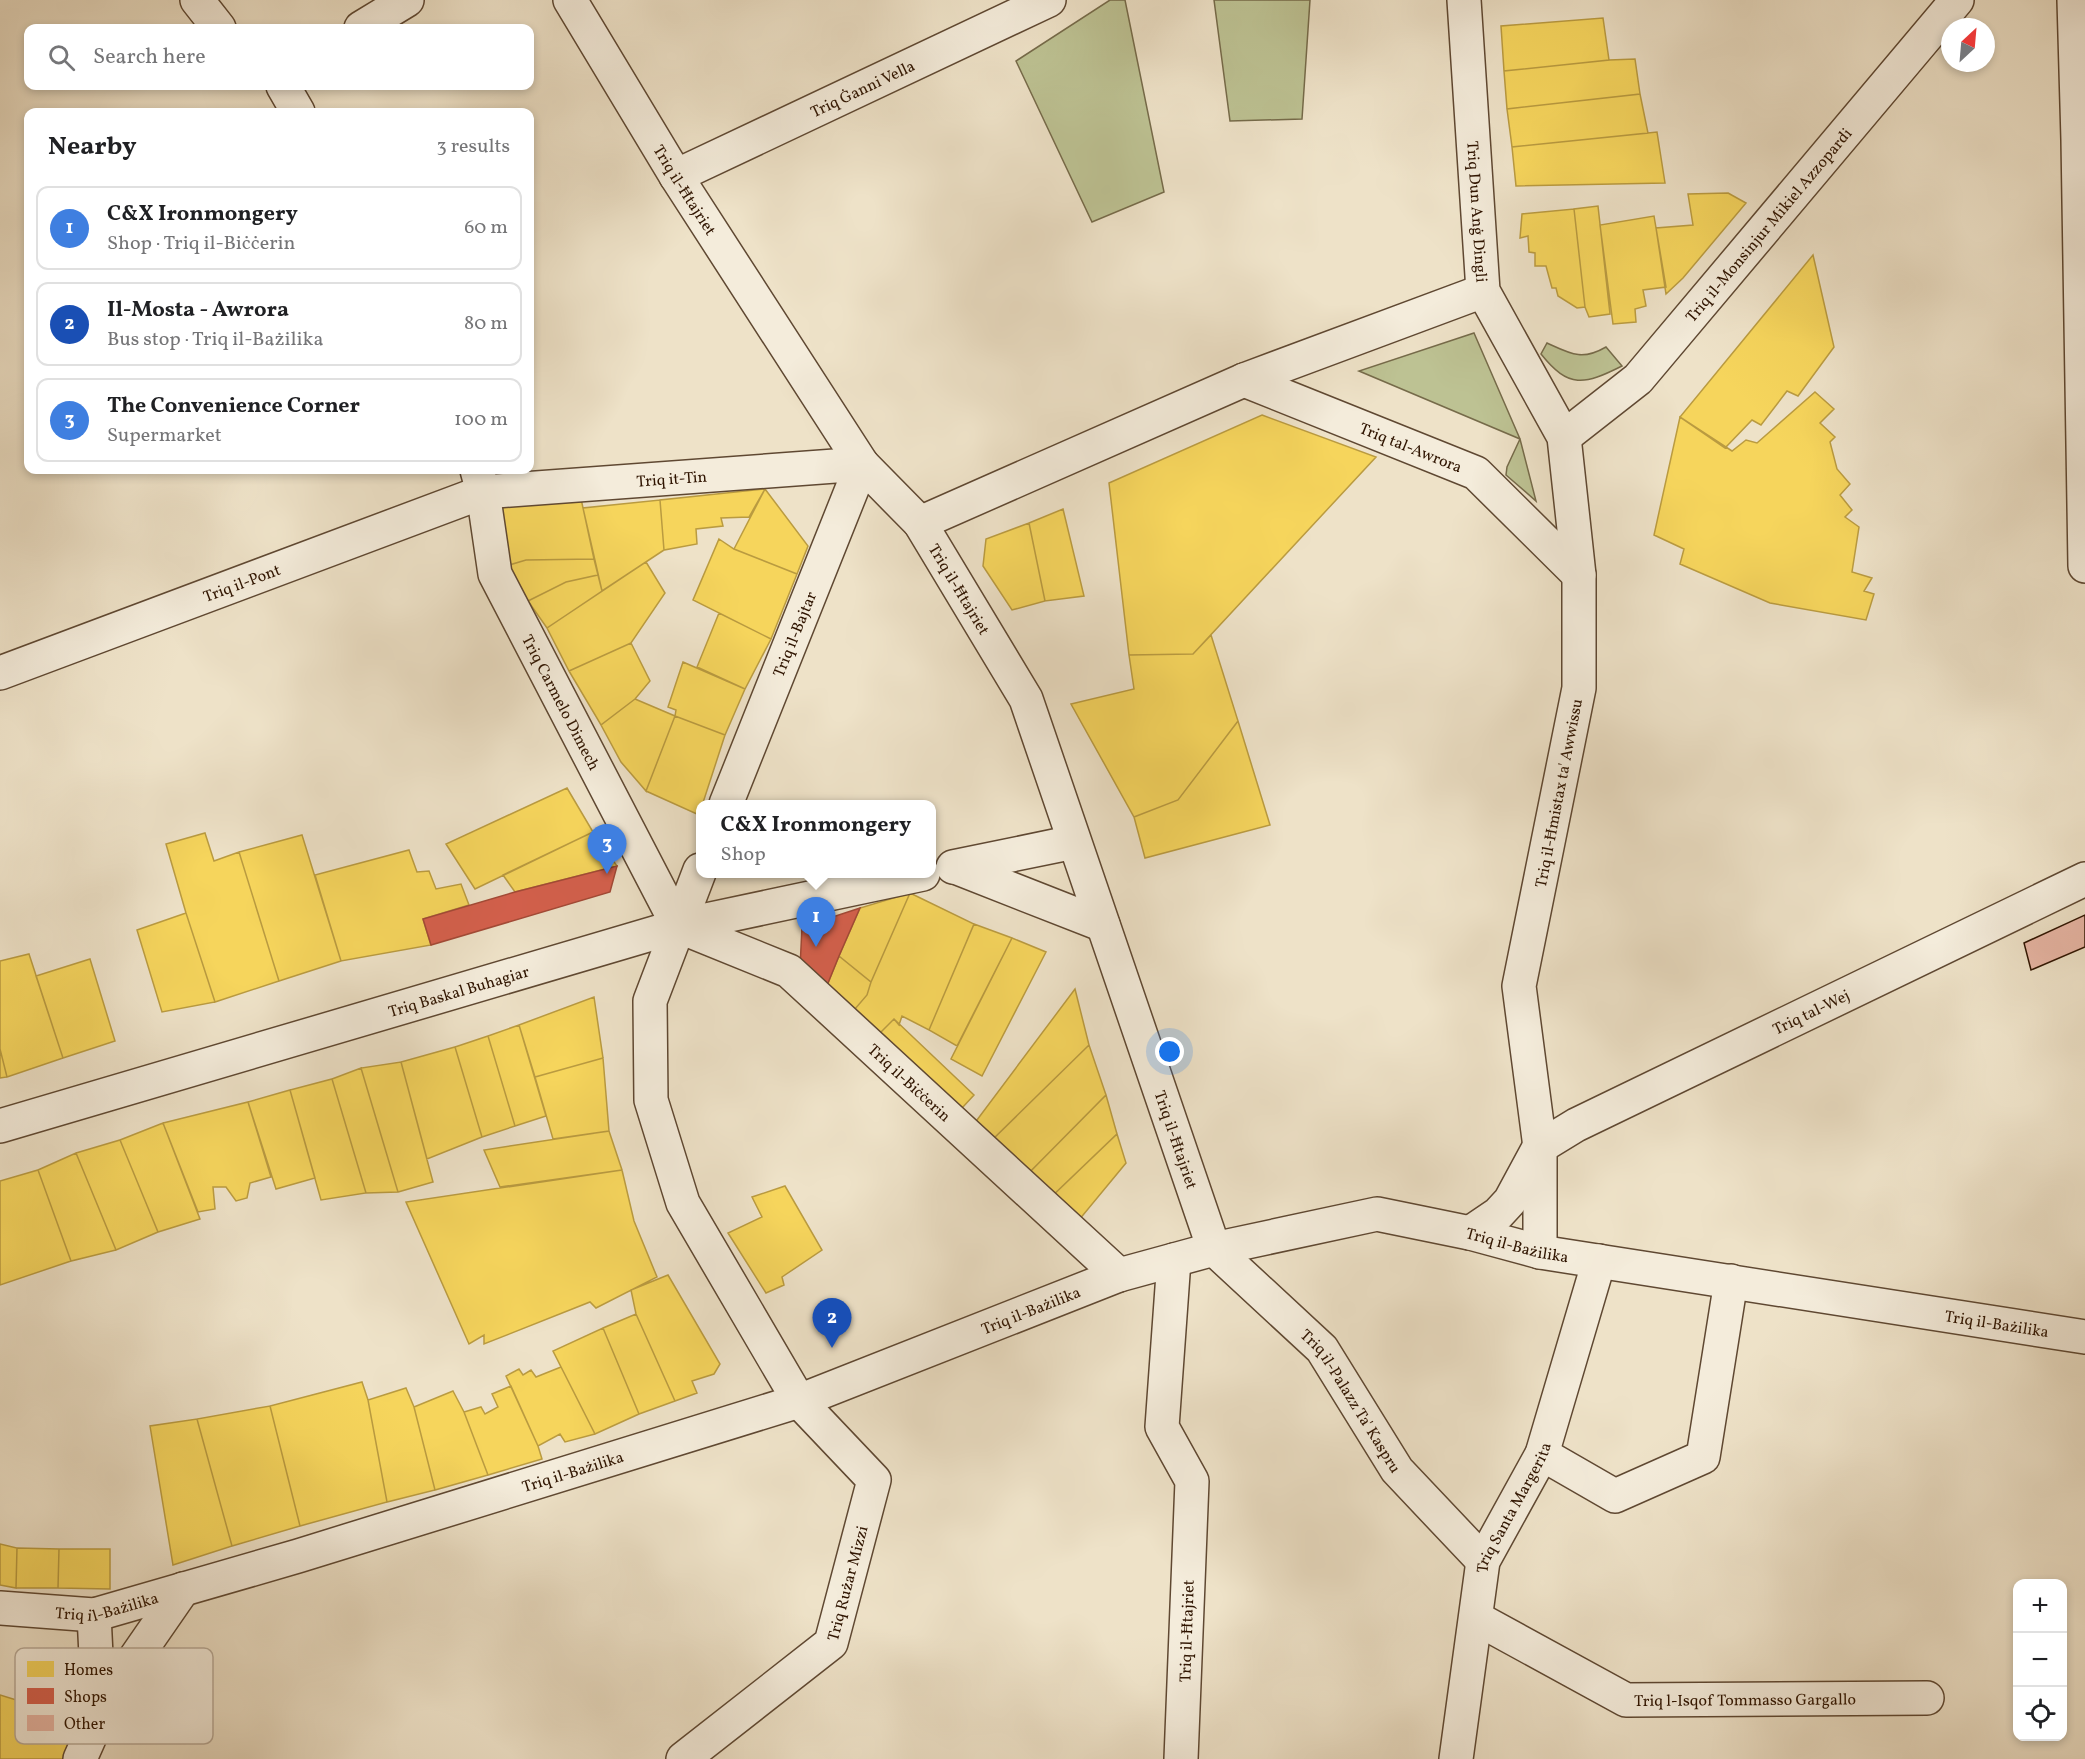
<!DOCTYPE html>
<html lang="en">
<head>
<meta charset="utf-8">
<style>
	body { margin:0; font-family:Vollkorn,serif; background:#f2f2f2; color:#202124 }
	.controls { position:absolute; right:18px; bottom:18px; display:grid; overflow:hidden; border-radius:12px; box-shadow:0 3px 9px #0003 }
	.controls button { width:54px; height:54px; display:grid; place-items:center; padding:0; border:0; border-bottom:2px solid #e0e0e0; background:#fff; color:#202124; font:30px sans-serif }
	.compass { position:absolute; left:1941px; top:18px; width:54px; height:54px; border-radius:50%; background:#fff; box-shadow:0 3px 9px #0003; rotate:26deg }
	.you { position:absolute; left:1170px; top:1052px; width:21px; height:21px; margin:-15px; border:4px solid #fff; border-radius:50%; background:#1a73e8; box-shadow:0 0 0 9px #1a73e833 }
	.badge { display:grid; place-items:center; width:39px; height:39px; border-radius:50%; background:#db2777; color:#fff; font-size:20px; font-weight:700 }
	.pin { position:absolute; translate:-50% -50px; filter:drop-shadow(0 2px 3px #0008) }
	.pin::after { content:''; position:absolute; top:32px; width:21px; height:18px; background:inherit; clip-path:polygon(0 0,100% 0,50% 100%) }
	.popup { position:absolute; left:696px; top:800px; width:240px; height:78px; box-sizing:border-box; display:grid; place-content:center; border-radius:12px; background:#fff; filter:drop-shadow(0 2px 4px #0005); font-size:20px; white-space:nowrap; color:#757577 }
	.popup b { font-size:22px; color:#202124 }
	.popup::after { content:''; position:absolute; left:50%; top:100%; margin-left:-12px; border:12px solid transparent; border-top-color:#fff }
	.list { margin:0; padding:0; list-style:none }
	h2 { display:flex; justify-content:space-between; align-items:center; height:78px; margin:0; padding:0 24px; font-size:26px }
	h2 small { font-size:20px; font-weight:400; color:#757577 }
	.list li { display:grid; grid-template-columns:39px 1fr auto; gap:18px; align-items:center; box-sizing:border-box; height:84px; margin:0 12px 12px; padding:0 12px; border:2px solid #e0e0e0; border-radius:12px }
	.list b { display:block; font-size:22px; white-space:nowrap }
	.list p { margin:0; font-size:20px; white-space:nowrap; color:#757577 }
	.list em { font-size:20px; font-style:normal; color:#757577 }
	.icon { flex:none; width:33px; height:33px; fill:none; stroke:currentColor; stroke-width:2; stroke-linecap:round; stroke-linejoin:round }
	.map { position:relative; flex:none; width:2085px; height:1759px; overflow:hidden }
	.search { position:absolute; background:#fff; box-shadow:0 3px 9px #0003; left:24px; top:24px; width:510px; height:66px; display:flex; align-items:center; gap:15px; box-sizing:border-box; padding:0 21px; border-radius:12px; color:#757577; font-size:22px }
	.panel { position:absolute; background:#fff; box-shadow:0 3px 9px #0003; left:24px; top:108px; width:510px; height:366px; border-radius:12px }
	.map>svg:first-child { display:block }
	.green { fill:#bdc293; stroke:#766b4a; stroke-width:1.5 }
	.homes { fill:#f6d55c; stroke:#ba9b40; stroke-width:1.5 }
	.shops { fill:#d6604d; stroke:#a44936; stroke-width:1.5 }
	.building { fill:#e8b6a5; stroke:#2f1400; stroke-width:1.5 }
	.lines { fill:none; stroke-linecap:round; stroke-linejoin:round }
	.minor-casing { stroke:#5f4832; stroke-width:36 }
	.minor { stroke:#f4ecdb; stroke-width:33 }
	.labels { text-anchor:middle; stroke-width:6; stroke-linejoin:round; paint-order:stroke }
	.street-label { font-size:16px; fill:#2f1400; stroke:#f4ecdb }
	.key { fill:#f4ecdb; stroke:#b9ab99; stroke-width:1.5 }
	.key-label { font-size:16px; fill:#2f1400 }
</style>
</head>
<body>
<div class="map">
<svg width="2085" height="1759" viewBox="0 0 2085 1759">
	<rect width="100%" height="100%" fill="#eee2c8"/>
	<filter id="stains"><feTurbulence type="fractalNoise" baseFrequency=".00333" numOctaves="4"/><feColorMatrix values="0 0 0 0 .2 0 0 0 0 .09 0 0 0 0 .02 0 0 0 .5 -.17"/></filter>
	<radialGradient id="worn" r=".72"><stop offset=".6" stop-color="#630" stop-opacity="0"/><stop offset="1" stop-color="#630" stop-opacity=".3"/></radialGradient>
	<path class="green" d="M1110,0H1125L1164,192L1092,222L1016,61Z
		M1214,0H1310L1302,119L1230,121Z
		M1474,333L1520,439L1536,501L1506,475L1507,467L1520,439L1359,371Z
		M1547,343C1571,354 1582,361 1606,347L1622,366C1584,385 1569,389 1541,354Z"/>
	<path class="homes" d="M1603,18L1609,60L1504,71L1501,26Z
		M1635,59L1640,94L1507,109L1504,71L1609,60Z
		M1640,94L1648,133L1512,147L1507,109Z
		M1657,132L1665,183L1516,186L1512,147Z
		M1728,193L1746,203L1683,278L1666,294L1656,228L1693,225L1688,194Z
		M1598,206L1610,314L1589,317L1585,307L1574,209Z
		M1574,209L1585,307L1577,308L1558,296L1556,288H1552L1546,266H1535V253L1529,252L1528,236L1520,238L1522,214Z
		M1654,216L1666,287L1643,290L1646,306L1635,309L1636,322L1613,324L1600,225Z
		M1813,255L1834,347L1798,396L1787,391L1761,425L1752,420L1725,448L1680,417Z
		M1815,392L1834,409L1820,423L1835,437L1830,442L1837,469L1850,484L1840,495L1852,510L1845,517L1859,527L1852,572L1872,578L1864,591L1874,594L1866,620L1770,603L1680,564L1684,549L1654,535L1680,417L1732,451L1746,440L1757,443Z
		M1262,415L1376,457L1193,654L1129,655L1109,483Z
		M765,489L749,517L721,518L723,526L696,529L697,544L664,550L660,500Z
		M765,489L808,546L797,574L734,549Z
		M580,494L594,559L526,560L506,566L495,499Z
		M660,500L664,550L602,591L583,508Z
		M1063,509L1084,596L1045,601L1029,523Z
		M1029,523L1045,601L1012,610L983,566L986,539Z
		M719,539L734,549L797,574L771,639L693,600Z
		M594,559L598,575L566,582L528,601L506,566L526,560Z
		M646,562L665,593L631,643L569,671L547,628Z
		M598,575L602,591L547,628L528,601L566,582Z
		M719,613L771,639L745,689L697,667Z
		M1211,635L1238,721L1178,800L1134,817L1071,704L1134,689L1129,655L1193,654Z
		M631,643L650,681L635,699L601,725L569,671Z
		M683,662L745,689L725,735L675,716L676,710L668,707Z
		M635,699L675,716L646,791L621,762L601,725Z
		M675,716L725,735L699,815L646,791Z
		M1238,721L1270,825L1145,858L1134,817L1178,800Z
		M567,788L593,832L475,889L446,844Z
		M593,832L617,866L515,892L503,875Z
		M205,833L214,861L239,852L279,981L215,1002L186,913L166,844Z
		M302,835L341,961L279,981L239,852Z
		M409,850L417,872L429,871L436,889L461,884L469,905L423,919L431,945L341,961L315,875Z
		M910,893L871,982L839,956L860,908Z
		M910,893L974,924L929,1030L902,1016L899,1025L894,1019L873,1040L849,1016L867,995L871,982Z
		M186,913L215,1002L162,1012L137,930Z
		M974,924L1012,938L957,1046L929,1030Z
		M1012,938L1046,952L982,1076L951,1059Z
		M29,954L63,1058L7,1077L0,1049V961Z
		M839,956L871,982L867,995L849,1016L824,993Z
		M90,959L115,1041L63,1058L36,976Z
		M1075,989L1089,1045L987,1145L971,1128Z
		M594,997L603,1058L535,1077L519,1025Z
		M894,1019L974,1095L951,1120L873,1040Z
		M519,1025L546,1116L515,1126L488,1036Z
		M488,1036L515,1126L482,1137L455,1047Z
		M1089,1045L1106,1095L1022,1180L987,1145Z
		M455,1047L482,1137L427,1159L401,1062Z
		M0,1049L7,1077L0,1078Z
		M603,1058L609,1131L553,1139L535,1077Z
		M401,1062L433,1182L398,1192L361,1068Z
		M361,1068L398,1192L366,1193L332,1079Z
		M332,1079L366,1193L321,1200L290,1090Z
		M290,1090L315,1178L276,1189L248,1102Z
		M1106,1095L1117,1134L1047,1201L1022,1180Z
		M248,1102L271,1177L250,1183L247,1198L236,1201L226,1187H213L215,1209L198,1212L163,1123Z
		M163,1123L200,1219L158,1232L120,1140Z
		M609,1131L622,1170L500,1187L484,1150Z
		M1117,1134L1126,1163L1074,1226L1047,1201Z
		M120,1140L158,1232L116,1250L76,1153Z
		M76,1153L116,1250L71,1261L38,1170Z
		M38,1170L71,1261L0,1285V1181Z
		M622,1170L634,1221L657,1277L596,1308L590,1302L484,1344V1335L469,1344L406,1202Z
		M785,1186L822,1250L782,1277L784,1285L766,1293L728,1233L762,1217L752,1197Z
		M668,1275L720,1364L714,1374L692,1381L697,1393L675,1401L636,1314L631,1290Z
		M636,1314L675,1401L639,1414L603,1328Z
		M603,1328L639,1414L595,1434L553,1351Z
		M561,1367L595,1434L565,1442L560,1434L538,1446L506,1376L519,1369L523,1375L531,1370L536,1377Z
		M362,1382L368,1400L387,1502L300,1526L270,1406Z
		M511,1386L538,1446L542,1459L488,1475L464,1412L481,1407L485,1414L498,1407L492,1394Z
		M406,1388L414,1407L435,1490L387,1502L368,1400Z
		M453,1391L464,1412L488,1475L435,1490L414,1407Z
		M270,1406L300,1526L232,1546L197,1419Z
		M197,1419L232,1546L173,1565L150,1426Z
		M0,1544L17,1548L16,1588L0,1585Z
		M17,1548L59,1549L58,1588H16Z
		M59,1549H110V1589L58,1588Z
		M0,1695L78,1719L66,1759H0Z"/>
	<path class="shops" d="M617,866L610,892L431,945L423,919L515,892Z
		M860,908L839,956L824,993L800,968L802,927Z"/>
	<path class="building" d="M2085,915V947L2031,970L2024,943Z"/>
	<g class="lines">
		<g class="minor-casing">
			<g id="minor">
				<path d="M197,0L219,28"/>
				<path id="s1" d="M570,0L676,176L862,464L920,523L1026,699L1214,1249L1322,1349L1397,1470L1483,1561"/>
				<path id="s2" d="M1464,0L1483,291L1564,437L1579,575V688L1519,986L1540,1147V1252"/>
				<path d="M2074,0L2078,140L2085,566"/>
				<path d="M361,28L407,0"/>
				<path d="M283,86L298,112"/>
				<path id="s3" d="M676,176L1049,0"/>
				<path id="s4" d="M1244,380L1476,473L1579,575"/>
				<path id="s5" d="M1564,437L1638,379L1957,0"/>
				<path id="s6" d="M477,470L483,492L495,574L678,926"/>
				<path d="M920,523L1244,380L1483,291"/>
				<path id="s7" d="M0,673L483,492L862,464L726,804"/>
				<path d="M953,867L1074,842"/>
				<path d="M955,867L1103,925"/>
				<path id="s8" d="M678,926L789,971L1119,1275"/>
				<path id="s9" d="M0,1126L678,926L923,874"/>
				<path id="s10" d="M1540,1147L1576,1125L2085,879"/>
				<path d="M1470,1233L1498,1214L1510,1201L1537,1151"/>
				<path d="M1174,1260L1162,1427L1192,1481L1181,1759"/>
				<path d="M1542,1454L1615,1496L1703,1457L1731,1281"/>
				<path id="s11" d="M0,1608L94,1615L298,1556L799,1401L1119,1275L1214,1249L1377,1214L1470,1233L1540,1252L2085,1337"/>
				<path d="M94,1615L99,1716"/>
				<path id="s12" d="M1476,1618L1626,1700L1927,1698"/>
				<path d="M80,1759L99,1716L127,1670L183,1589"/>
				<path id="s13" d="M683,1759L831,1643L874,1480L799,1401L683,1203L651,1100L650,1001L700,870"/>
				<path id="s14" d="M1456,1759L1483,1561L1542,1454L1599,1261"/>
			</g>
		</g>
		<use href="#minor" class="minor"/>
	</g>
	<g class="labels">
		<g class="street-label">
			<text dy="6" stroke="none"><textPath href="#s3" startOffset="206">Triq Ġanni Vella</textPath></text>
			<text dy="6" stroke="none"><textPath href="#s1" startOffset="222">Triq il-Ħtajriet</textPath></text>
			<text dy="6" stroke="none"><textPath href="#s2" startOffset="212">Triq Dun Anġ Dingli</textPath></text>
			<text dy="6" stroke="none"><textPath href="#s5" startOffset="296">Triq il-Monsinjur Mikiel Azzopardi</textPath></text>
			<text dy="6" stroke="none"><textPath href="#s4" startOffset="180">Triq tal-Awrora</textPath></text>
			<text dy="6" stroke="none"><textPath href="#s7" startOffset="705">Triq it-Tin</textPath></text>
			<text dy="6" stroke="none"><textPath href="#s7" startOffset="258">Triq il-Pont</textPath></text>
			<text dy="6" stroke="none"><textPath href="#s1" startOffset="708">Triq il-Ħtajriet</textPath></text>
			<text transform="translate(794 634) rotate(-68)" y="6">Triq il-Bajtar</text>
			<text dy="6" stroke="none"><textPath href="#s6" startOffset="250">Triq Carmelo Dimech</textPath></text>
			<text transform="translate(1558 793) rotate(-79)" y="6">Triq il-Ħmistax ta' Awwissu</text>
			<text dy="6" stroke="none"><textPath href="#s9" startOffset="478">Triq Baskal Buhagiar</textPath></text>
			<text dy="6" stroke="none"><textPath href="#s10" startOffset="303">Triq tal-Wej</textPath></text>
			<text dy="6" stroke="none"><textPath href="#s8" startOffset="284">Triq il-Biċċerin</textPath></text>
			<text dy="6" stroke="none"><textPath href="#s1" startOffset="1302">Triq il-Ħtajriet</textPath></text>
			<text dy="6" stroke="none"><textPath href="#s11" startOffset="1584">Triq il-Bażilika</textPath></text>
			<text dy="6" stroke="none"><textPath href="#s11" startOffset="1080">Triq il-Bażilika</textPath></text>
			<text dy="6" stroke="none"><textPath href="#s11" startOffset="2070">Triq il-Bażilika</textPath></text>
			<text dy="6" stroke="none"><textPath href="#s1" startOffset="1624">Triq il-Palazz Ta' Kaspru</textPath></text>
			<text dy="6" stroke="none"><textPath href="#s11" startOffset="594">Triq il-Bażilika</textPath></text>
			<text dy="6" stroke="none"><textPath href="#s14" startOffset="261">Triq Santa Margerita</textPath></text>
			<text dy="6" stroke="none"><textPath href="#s13" startOffset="250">Triq Rużar Mizzi</textPath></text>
			<text dy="6" stroke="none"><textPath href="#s11" startOffset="108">Triq il-Bażilika</textPath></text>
			<text transform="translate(1186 1631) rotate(-88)" y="6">Triq il-Ħtajriet</text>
			<text dy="6" stroke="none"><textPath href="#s12" startOffset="290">Triq l-Isqof Tommasso Gargallo</textPath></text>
		</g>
	</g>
	<rect x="15" y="1648" width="198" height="96" rx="9" class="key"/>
	<rect x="27" y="1661" width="27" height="16" fill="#f6d55c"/>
	<rect x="27" y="1688" width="27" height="16" fill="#d6604d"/>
	<rect x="27" y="1715" width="27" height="16" fill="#e8b6a5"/>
	<g class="key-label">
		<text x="64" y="1675">Homes</text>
		<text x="64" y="1702">Shops</text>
		<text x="64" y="1729">Other</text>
	</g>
	<rect width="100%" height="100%" filter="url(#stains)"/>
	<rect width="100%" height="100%" fill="url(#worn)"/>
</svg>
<div class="controls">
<button>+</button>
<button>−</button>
<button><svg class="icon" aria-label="locate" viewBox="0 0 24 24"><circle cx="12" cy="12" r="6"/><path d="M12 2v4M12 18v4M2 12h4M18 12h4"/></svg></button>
</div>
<svg class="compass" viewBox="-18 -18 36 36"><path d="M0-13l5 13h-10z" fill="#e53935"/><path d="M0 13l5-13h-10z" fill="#757577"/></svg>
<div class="you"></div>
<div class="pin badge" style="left:816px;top:947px;background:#3f7fe0">1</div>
<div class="popup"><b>C&amp;X Ironmongery</b>Shop</div>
<div class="pin badge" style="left:832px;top:1348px;background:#1a4fb4">2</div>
<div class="pin badge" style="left:607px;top:874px;background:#3f7fe0">3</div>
<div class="search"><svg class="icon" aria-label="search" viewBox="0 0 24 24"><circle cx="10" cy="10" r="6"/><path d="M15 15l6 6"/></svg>Search here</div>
<section class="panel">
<h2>Nearby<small>3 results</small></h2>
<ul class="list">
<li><span class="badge" style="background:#3f7fe0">1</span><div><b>C&amp;X Ironmongery</b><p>Shop · Triq il-Biċċerin</p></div><em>60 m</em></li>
<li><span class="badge" style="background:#1a4fb4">2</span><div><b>Il-Mosta - Awrora</b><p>Bus stop · Triq il-Bażilika</p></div><em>80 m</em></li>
<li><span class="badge" style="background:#3f7fe0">3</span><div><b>The Convenience Corner</b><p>Supermarket</p></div><em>100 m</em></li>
</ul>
</section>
</div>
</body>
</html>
